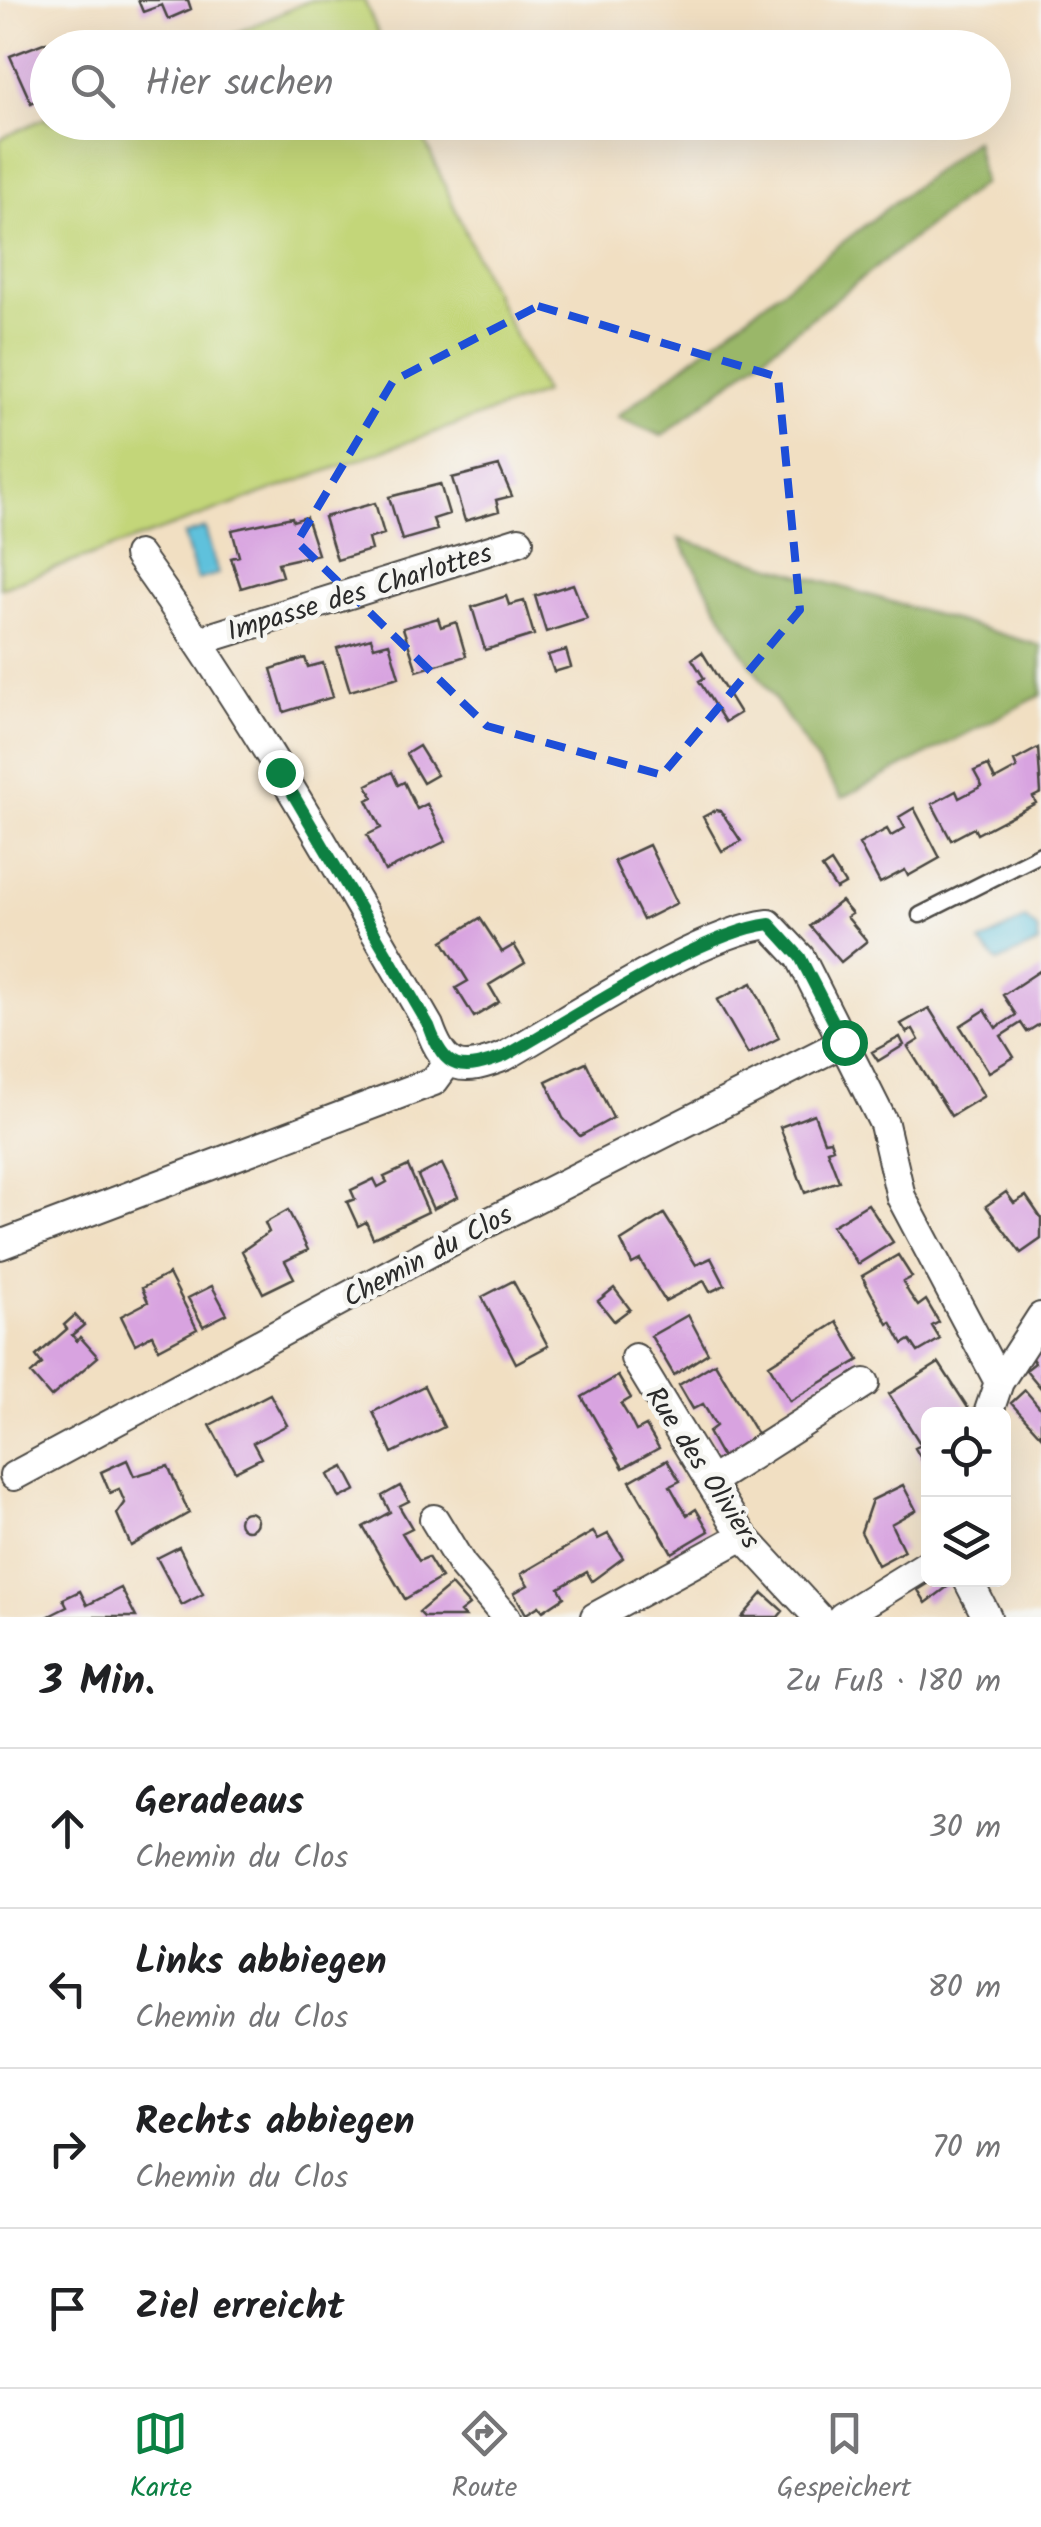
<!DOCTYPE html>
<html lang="de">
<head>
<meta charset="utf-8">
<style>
	body { margin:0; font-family:Kalam,sans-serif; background:#f6f6f6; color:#202124 }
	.controls { position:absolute; right:30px; bottom:30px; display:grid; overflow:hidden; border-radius:15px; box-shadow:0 10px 40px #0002 }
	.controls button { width:90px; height:90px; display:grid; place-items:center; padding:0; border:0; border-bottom:2px solid #e0e0e0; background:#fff; color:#202124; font:50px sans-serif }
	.stop { position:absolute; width:30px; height:30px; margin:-22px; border:8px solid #0b8043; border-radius:50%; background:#fff }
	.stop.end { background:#0b8043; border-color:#fff; box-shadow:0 2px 10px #0008 }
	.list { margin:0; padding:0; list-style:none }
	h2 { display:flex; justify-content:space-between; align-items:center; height:130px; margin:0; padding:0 40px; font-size:42px }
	h2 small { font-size:32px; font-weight:400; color:#757577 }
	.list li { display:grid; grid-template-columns:65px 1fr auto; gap:30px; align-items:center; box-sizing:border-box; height:160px; padding:0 40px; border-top:2px solid #e0e0e0 }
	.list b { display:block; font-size:38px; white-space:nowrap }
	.list p { margin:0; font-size:32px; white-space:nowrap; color:#757577 }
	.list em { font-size:32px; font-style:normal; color:#757577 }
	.icon { flex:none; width:55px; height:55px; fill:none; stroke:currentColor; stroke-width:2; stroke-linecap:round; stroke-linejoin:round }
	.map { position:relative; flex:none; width:1041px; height:1617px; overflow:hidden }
	.search { position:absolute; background:#fff; box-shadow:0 10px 40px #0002; left:30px; right:30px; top:30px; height:110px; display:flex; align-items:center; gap:25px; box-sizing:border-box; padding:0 35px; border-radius:55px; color:#757577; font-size:38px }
	.sheet { height:770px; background:#fff }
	nav { display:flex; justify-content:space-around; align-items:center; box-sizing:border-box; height:140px; border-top:2px solid #e0e0e0; background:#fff; font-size:28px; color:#757577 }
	nav a { display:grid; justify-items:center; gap:5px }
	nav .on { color:#0b8043 }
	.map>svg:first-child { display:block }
	.green { fill:#c3d679; stroke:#778052; stroke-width:2.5 }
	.forest { fill:#9ab769; stroke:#62714a; stroke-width:2.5 }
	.water { fill:#5ec1dc; stroke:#447684; stroke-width:2.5 }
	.building { fill:#d8a3e0 }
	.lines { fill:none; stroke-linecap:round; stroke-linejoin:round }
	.lane-casing { stroke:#494642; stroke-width:19 }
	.street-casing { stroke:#494642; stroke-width:32 }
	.lane { stroke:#fff; stroke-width:14 }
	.street { stroke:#fff; stroke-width:28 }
	.route { stroke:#0b8043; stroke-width:12 }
	.marked { fill:none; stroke:#1d4ed8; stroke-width:8; stroke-dasharray:20 12; stroke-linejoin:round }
	.labels { text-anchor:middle; stroke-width:9; stroke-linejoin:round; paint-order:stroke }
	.street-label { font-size:28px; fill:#2b2b2b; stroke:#f6f6f2 }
</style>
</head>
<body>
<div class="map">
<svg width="1041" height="1617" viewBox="0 0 1041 1617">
	<rect width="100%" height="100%" fill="#f6f6f2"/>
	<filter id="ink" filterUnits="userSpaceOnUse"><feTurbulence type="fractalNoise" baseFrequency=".01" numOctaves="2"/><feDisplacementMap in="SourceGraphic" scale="20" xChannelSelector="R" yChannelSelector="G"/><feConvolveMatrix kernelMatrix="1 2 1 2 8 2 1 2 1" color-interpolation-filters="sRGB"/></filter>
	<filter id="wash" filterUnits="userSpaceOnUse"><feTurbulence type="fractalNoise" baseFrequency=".0048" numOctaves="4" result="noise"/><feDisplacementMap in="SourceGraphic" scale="40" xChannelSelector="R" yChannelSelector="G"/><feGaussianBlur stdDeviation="2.25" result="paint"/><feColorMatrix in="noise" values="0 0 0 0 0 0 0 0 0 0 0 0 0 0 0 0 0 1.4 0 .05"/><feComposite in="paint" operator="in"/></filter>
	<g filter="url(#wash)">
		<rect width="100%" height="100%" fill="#f1dfc2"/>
		<path class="green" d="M311,0H364L384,47H205Z
			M47,117L48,122L417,123L484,274L544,393L0,588V139Z"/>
		<path class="forest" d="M975,140L983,183L662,436L617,417Z
			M679,539L1041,646V695L842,798L742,651Z"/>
		<path class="water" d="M205,528L218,574L197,580L184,535Z
			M1025,919L1037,929L1039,943L998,962L980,943Z"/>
		<g id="blocks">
			<path class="building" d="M138,0H188L191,9L168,19L162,5L143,12Z
				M46,42L48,95L31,103L10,56Z
				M499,466L512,496L496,500L499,511L465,521L452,478Z
				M440,484L449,514L433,519L437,530L402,540L389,497Z
				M375,503L384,534L368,539L371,550L337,560L324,517Z
				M292,517L293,521L306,517L318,554L278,563L282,576L241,588L231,558L239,556L232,530Z
				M573,584L587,619L546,632L535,596Z
				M506,596L509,605L524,601L534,635L485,650L472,607Z
				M438,618L441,627L456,622L466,656L417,671L403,628Z
				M371,638L374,647L389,643L399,677L350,691L337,648Z
				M566,650L571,667L554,672L548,655Z
				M702,652L740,713L725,722L699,681L704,678L692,659Z
				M305,658L308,667L323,663L333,697L284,712L271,669Z
				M419,746L437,775L423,783L406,754Z
				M1038,748L1041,793L1033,797L1036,803L977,834L974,828L951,840L932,804L956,791L959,798L982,786L974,771L988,765L995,780L1017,768L1014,761Z
				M392,772L398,785L404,782L417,809L427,804L446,841L385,871L367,835L381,828L367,800L373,797L367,785Z
				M914,808L940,858L908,876L905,870L880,883L859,844L887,829L891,836L905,828L899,817Z
				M716,810L721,811L741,841L722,851L703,817Z
				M649,845L677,903L643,920L614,861Z
				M831,862L845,884L836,889L822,868Z
				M841,901L852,914L847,917L867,941L841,962L810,926Z
				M480,918L502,952L514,945L525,963L489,985L499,1002L474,1017L456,988L468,981L443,941Z
				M1041,970V1023L1027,1032L1021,1023L1001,1036L1014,1057L989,1072L960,1026L985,1010L996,1028L1016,1015L1003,995Z
				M752,983L779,1038L748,1054L717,1000Z
				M929,1008L984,1096L951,1116L908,1047L919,1040L913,1029L907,1033L901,1024Z
				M900,1037L904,1045L878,1061L872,1052Z
				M586,1062L613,1118L580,1136L563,1118L546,1081Z
				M814,1114L824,1141L830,1140L833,1148L827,1150L839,1181L805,1193L780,1127Z
				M442,1164L458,1197L433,1209L418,1176Z
				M408,1166L428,1212L373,1238L366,1222L358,1226L347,1202L355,1199L351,1190L374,1179L378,1187L387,1182L384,1177Z
				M1006,1192L1014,1203L1026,1196L1041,1218V1239L1021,1253L986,1206Z
				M868,1204L893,1242L858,1264L832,1226Z
				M288,1210L308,1250L285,1261L294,1278L263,1293L242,1251L269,1232L265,1223Z
				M664,1214L696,1265L711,1258L725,1285L710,1292L704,1281L665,1301L640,1260L632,1264L621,1241Z
				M898,1255L912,1277L903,1282L909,1293L918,1306L926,1300L939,1322L932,1326L940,1339L918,1352L910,1340L903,1344L891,1322L888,1324L862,1276Z
				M169,1274L197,1329L159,1349L152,1335L135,1344L121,1316L148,1302L142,1288Z
				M513,1281L548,1346L516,1363L482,1297Z
				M212,1286L227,1314L203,1326L188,1298Z
				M614,1288L630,1309L614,1321L598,1301Z
				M75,1315L84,1325L72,1335L77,1341L80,1337L98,1357L51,1397L31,1374L42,1364L36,1356L67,1329L64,1325Z
				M688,1315L708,1353L674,1375L651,1336Z
				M837,1322L859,1360L790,1401L769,1365Z
				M1041,1341V1388L1026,1370L1035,1363L1031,1357Z
				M715,1363L757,1434L722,1457L708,1432L716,1426L703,1404L693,1409L679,1385Z
				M939,1363L972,1414H928V1471L915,1448L921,1445L889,1394Z
				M618,1376L631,1398L621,1404L629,1417L636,1431L646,1426L659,1448L623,1468L582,1397Z
				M424,1386L444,1427L392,1453L373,1412Z
				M1025,1390L1041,1409V1436L1011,1403Z
				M270,1394L287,1425L253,1443L261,1458L235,1471L210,1425Z
				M127,1460L134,1476L168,1466L189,1513L131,1546L117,1514L125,1503L119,1489L110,1493L101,1472Z
				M667,1460L680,1481L670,1486L679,1502L687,1515L696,1509L709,1531L672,1553L630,1481Z
				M344,1467L356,1490L340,1498L328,1475Z
				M903,1485L916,1510L891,1524L904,1551L878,1565L861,1532L872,1500Z
				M400,1486L409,1501L399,1506L412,1528L402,1533L419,1561L428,1557L441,1578L405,1599L363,1527L390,1512L382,1496Z
				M239 1521a9 9 0 1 1 18 0a9 9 0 1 1-18 0Z
				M593,1532L598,1539L608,1534L623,1558L592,1581L587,1572L559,1588L564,1597L543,1611L539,1606L526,1614L514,1593L528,1585L521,1574Z
				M179,1547L203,1594L182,1605L157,1558Z
				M934,1580L954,1582L926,1603L918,1590Z
				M451,1585L469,1605L460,1612L465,1617H424L419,1612Z
				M121,1588L136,1617H47L67,1607L63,1599L80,1591L87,1605Z
				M763,1593L783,1611L778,1617H742Z"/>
		</g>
	</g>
	<g filter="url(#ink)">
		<use href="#blocks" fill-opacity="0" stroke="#494642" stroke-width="2.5"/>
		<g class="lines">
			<g class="lane-casing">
				<path id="lane" d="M920,915L1041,854"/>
			</g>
			<g class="street-casing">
				<path id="street" d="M138,555C246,705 337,866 429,1026C445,1072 462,1073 505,1056C571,1019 700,932 769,924L800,957L884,1124L901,1197L999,1382
					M199,641L519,541
					M0,1245L434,1081L448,1062
					M635,1358L743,1536L818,1617
					M988,1414L999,1382L1041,1317
					M14,1476L438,1248L844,1042
					M710,1482L865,1383
					M434,1519L462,1565L506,1617
					M968,1580L987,1617
					M595,1617L743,1536
					M842,1617L928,1564"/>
			</g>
			<use href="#lane" class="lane"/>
			<use href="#street" class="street"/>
		</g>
	</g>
	<g class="lines" filter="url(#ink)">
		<path class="route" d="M280,772L429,1026C445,1072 462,1073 505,1056C570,1020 701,932 770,924L800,957L844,1042"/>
	</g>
	<path class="marked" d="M538,306L778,377L800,610L662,775L487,726L297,542L393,381Z"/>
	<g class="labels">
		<g class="street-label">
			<text transform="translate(359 591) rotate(-17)" y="10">Impasse des Charlottes</text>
			<text transform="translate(427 1255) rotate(-28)" y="10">Chemin du Clos</text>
			<text transform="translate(704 1467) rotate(57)" y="10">Rue des Oliviers</text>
		</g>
	</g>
</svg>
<div class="controls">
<button><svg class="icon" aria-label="locate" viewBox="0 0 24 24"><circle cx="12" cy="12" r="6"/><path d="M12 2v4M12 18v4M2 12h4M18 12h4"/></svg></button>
<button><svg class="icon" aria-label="layers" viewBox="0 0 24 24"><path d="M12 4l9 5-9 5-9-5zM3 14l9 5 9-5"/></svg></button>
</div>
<div class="stop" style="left:844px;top:1042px"></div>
<div class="stop end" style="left:280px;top:772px"></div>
<div class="search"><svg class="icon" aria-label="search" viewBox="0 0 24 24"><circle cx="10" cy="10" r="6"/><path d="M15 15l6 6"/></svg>Hier suchen</div>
</div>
<section class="sheet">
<h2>3 Min.<small>Zu Fuß · 180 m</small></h2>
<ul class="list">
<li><svg class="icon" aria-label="ahead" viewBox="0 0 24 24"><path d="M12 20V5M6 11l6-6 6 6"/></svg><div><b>Geradeaus</b><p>Chemin du Clos</p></div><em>30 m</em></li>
<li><svg class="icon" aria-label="left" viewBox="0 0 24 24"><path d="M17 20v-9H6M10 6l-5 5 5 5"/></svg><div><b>Links abbiegen</b><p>Chemin du Clos</p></div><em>80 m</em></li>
<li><svg class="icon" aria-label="right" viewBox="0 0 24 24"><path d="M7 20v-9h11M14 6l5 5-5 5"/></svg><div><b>Rechts abbiegen</b><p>Chemin du Clos</p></div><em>70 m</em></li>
<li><svg class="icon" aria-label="arrive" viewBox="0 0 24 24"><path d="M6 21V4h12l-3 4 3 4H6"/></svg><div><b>Ziel erreicht</b></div></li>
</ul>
</section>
<nav>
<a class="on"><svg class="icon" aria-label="map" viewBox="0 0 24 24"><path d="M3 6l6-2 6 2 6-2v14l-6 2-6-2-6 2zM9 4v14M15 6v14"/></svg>Karte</a>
<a><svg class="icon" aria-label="directions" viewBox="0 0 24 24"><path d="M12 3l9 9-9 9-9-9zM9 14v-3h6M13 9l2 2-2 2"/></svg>Route</a>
<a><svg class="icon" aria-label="saved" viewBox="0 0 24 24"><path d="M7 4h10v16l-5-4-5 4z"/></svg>Gespeichert</a>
</nav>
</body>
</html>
